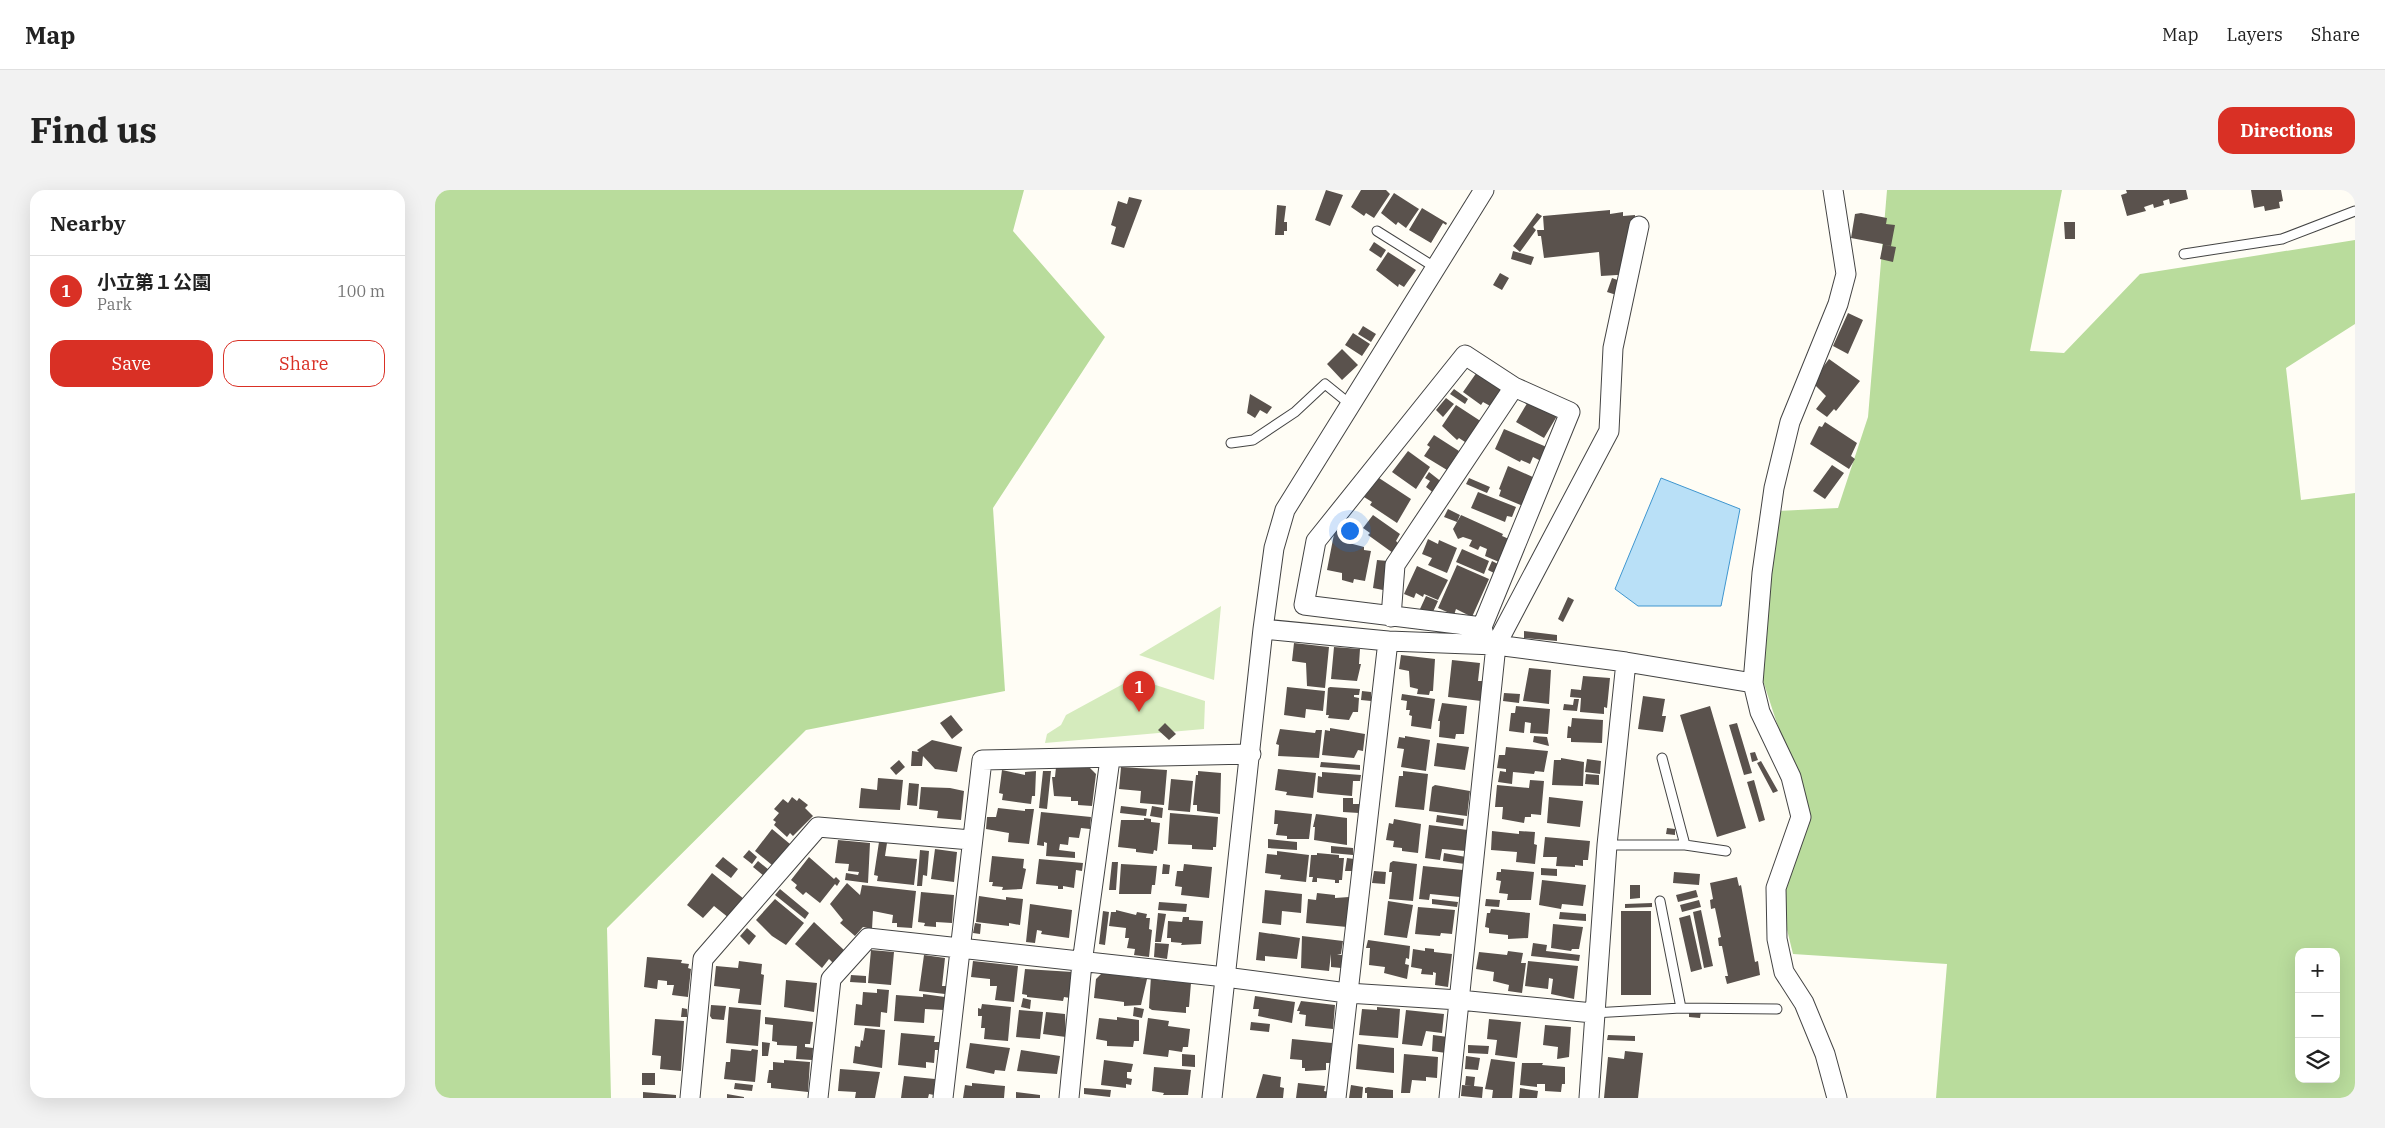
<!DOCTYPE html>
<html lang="en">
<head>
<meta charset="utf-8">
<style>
	body { margin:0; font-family:"IBM Plex Serif","Noto Sans JP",serif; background:#f2f2f2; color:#222 }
	.controls { position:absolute; right:15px; bottom:15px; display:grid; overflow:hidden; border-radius:10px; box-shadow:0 5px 20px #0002 }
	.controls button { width:45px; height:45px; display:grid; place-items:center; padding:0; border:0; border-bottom:1px solid #e0e0e0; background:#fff; color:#222; font:25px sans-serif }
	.you { position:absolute; left:914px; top:340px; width:18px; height:18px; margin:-12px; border:4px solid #fff; border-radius:50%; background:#1a73e8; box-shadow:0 0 0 8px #1a73e833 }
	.badge { display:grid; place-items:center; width:32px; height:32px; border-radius:50%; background:#d93025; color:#fff; font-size:16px; font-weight:700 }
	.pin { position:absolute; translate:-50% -41px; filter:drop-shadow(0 1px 2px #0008) }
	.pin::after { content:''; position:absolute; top:26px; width:18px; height:15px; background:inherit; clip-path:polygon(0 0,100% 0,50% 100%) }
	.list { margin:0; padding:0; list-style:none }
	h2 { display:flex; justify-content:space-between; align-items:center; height:65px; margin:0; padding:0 20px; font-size:21px }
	h2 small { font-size:16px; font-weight:400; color:#767676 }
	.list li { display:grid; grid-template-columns:32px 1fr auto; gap:15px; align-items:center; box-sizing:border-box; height:70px; padding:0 20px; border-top:1px solid #e0e0e0 }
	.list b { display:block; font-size:19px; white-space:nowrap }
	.list p { margin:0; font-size:16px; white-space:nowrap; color:#767676 }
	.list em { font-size:16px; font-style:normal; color:#767676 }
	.actions { display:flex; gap:10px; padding:15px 20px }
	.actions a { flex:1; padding:11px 0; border:1px solid #d93025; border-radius:15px; text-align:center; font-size:18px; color:#d93025 }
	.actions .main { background:#d93025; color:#fff }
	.icon { flex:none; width:28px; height:28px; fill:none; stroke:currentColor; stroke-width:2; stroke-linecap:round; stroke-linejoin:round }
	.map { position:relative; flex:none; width:1920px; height:908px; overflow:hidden; border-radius:15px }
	header { display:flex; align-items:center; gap:30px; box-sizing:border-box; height:70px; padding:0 25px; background:#fff; border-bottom:1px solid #e0e0e0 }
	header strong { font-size:24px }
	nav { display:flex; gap:28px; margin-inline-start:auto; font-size:18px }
	.intro { display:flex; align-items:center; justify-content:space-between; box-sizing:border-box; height:120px; padding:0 30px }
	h1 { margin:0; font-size:35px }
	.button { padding:12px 22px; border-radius:15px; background:#d93025; color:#fff; font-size:18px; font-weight:700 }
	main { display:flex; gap:30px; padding:0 30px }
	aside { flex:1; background:#fff; border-radius:15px; box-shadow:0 5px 20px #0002 }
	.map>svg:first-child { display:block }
	.green { fill:#d5ebbd }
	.forest { fill:#b9dc9c; fill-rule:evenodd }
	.water { fill:#b9e0f7; stroke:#3f96cf }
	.building { fill:#5a524d }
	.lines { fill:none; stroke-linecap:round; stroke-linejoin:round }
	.lane-casing { stroke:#444; stroke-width:11 }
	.street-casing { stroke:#444; stroke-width:21 }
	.lane { stroke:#fff; stroke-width:9 }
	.street { stroke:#fff; stroke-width:19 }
</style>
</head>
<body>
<header>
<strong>Map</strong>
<nav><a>Map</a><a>Layers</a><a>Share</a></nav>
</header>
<div class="intro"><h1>Find us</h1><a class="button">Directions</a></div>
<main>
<aside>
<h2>Nearby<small></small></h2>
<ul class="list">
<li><span class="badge">1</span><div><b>小立第１公園</b><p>Park</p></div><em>100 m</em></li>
</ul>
<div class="actions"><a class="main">Save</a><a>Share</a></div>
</aside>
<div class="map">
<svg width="1920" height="908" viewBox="0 0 1920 908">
	<rect width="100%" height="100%" fill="#fffdf5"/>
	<path class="green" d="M786,416L779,490L704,465Z
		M699,488L770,511L769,539L610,553L612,544L626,535L631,525Z"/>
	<path class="forest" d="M0,0H589L578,41L670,147L558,318L570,501L371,540L172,738L176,908H0Z
		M1452,0H1627L1595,161L1629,163L1705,84L1920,50V134L1851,178L1866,310L1920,303V908H1501L1512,774L1358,764L1343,703L1367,610L1318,460L1342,321L1403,318L1433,227ZM1864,762H1901V889H1864Z"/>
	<path class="water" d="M1226,288L1305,319L1286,416H1203L1180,399Z"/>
	<path class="building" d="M891,0L908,5L895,36L880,30Z
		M926,0H951L955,4L939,28L931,23L929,26L916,17Z
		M1691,0H1751L1753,9L1735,14L1734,9L1728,11L1729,15L1719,18L1718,14L1709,17L1711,21L1692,26L1686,5L1692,3Z
		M1816,0H1846L1848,11L1844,12L1845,18L1830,21L1829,16L1819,18Z
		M959,3L984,19L971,38L963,32L961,35L946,23Z
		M694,7L707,10L689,58L676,54L681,37L676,35L683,11L692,14Z
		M842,15L851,16L849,32H852V41H849V45H840Z
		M987,18L1012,33L1011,35L1008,33L996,53L974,40Z
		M1175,20V24L1188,22V26L1200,25L1198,84L1166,86L1164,62L1109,68L1106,46H1103L1102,40H1109L1108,26Z
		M1102,23L1107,26L1098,37L1101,40L1085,62L1078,56Z
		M1426,23L1452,28L1451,34L1460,35L1456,56L1449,55L1461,57L1458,72L1445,69L1448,54L1416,48L1420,24Z
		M1629,32H1640V49H1630Z
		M939,52L951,60L946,68L934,60Z
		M1078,61L1099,67L1096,75L1076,69Z
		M953,62L981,80L969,97L964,94L963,97L941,80Z
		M1065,83L1074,88L1067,100L1058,95Z
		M1177,88L1199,96L1194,109L1172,102Z
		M1413,123L1428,130L1413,164L1398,156Z
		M928,136L941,144L936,152L923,144Z
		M918,143L935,154L927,166L910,155Z
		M907,159L923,175L907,190L892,174Z
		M1394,169L1425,191L1401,221L1399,219L1392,227L1381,219L1391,206L1377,192Z
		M1042,182L1068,200L1057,217L1048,212L1046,215L1028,202Z
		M1019,199L1033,209L1030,214L1015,204Z
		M815,204L837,217L832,224L825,220L820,228L812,223Z
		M1011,208L1019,214L1008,227L1001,220Z
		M1094,210L1122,226L1109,248L1081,232Z
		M1021,215L1047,232L1033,254L1024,248L1022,250L1007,236Z
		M1390,232L1422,253L1416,266L1420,269L1414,279L1375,254L1384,236L1387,237Z
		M1069,239L1114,258L1108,272L1098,267L1095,274L1086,270L1085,272L1060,259Z
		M999,245L1024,261L1012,280L989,266L995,257L992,255Z
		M973,261L995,277L981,299L957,282Z
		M1397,275L1409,283L1390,309L1378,301Z
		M1073,276L1100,288L1098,293L1096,292L1088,316L1064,306L1066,300L1064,299Z
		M994,282L1008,293L1000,304L991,297L995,291L990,288Z
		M944,288L976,309L962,333L935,315L937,312L929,307Z
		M1034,288L1055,297L1052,303L1031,294Z
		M1043,302L1081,317L1077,327L1072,326L1070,332L1036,318Z
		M1013,319L1025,325L1022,332L1009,327Z
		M938,325L965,344L961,351L964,354L958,363L933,345L935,343L928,338Z
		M1026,325L1068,344L1067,346L1074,349L1064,372L1050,366L1052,359L1045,356L1043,360L1034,356L1037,350L1028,347L1023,349L1018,339Z
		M900,339L914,348V353L929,357V360L936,361L930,391L919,389L918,393L907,390V383L892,380Z
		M993,349L1003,354L1004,350L1022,358L1012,383L993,375L997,368L987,364Z
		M1027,359L1054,371L1049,384L1021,372Z
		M942,370L953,371L948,400L938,398Z
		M1057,371L1063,374L1059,383L1053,380Z
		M1022,375L1054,389L1037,427L1021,419L1019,425L1003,418Z
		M982,376L1013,390L1003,410L989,404L988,407L981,403L979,408L969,404Z
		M991,406L1003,411L997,424L985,419Z
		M1133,407L1139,410L1128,432L1123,429Z
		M1089,441L1122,445V451L1089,448Z
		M859,453L894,457L890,498L872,496L871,473L857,471Z
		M899,457L925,459L924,474H926L922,491L896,489Z
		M966,465L1000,469L998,501H995L994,505L982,504L983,499L975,497L974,481L964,479Z
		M1017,470L1045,473L1043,491H1048L1046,511L1013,507Z
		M1094,478L1116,480L1114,514L1088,511Z
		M1148,486L1175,488L1172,518L1169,517V524L1145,522L1146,508L1135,507L1136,499L1146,500Z
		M852,497L890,501L888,521L871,519L870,528L849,525Z
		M895,497L925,499L924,505H919V507L924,508L923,522H918L914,530L893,528L894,525H891L893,498Z
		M927,501L936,502V511L926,510Z
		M1069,503L1085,504L1084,513L1068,511Z
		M967,504L1000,509L996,539L976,536L977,526L974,525L975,520H971L972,511L966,510Z
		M1208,506L1230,509L1227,526H1231L1228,542L1203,539Z
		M1139,509H1144L1142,521L1128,520L1129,514L1138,515Z
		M1007,513L1032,516L1029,544H1021L1020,549L1004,547L1005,531H1003Z
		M1081,516L1115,519L1113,544L1095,543L1096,533L1090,532L1089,543L1074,541L1076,523H1080Z
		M1275,516L1311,638L1282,647L1245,525Z
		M516,525L528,540L517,549L505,533Z
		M1137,528L1168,530L1167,553L1136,552V548H1132L1133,536L1136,537Z
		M730,533L741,544L734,550L723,540Z
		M1302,533L1317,583L1309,585L1294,535Z
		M895,538L930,544L928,561L923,560L919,568L887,565L890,540L895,541Z
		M845,539L880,543L881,540H887L884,568L843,566L844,555L841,554Z
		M970,546L995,550L991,581L966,577L969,559L962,558L964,547L970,548Z
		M1099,546L1112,547L1114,556L1098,552Z
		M497,550L527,557L522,582L500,579L488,566L487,576H476L477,561L484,562L482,560Z
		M1002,553L1034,557L1030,580L999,576Z
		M1071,557L1113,561L1109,582L1100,581L1099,584L1078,582L1077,594L1063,592L1065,581L1071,582V579L1062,578L1064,565H1070Z
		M1320,562L1323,570L1317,572L1315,563Z
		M1126,568L1149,572L1148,596L1117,595L1119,570H1126Z
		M1152,569L1166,571L1165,584L1150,582Z
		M464,570L470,577L461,585L455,578Z
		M1326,571L1343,601L1338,603L1322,573Z
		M886,572L925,575V580L885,577Z
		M621,577L655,578L661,584L657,616L643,615V611H636V607L619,606L617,587H620Z
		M686,577L732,580L729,615L705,613L706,601L684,599Z
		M843,579L881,583L878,608L851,605L852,602L840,600Z
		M567,580L590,585V582L601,581L600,606H597L596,614L567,610L568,604L564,603Z
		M608,581H616L612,619L604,618Z
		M763,581L786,583L785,624L762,621V615H758L761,585H763Z
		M968,581L993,584L989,620L960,617L964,586H968Z
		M887,582L926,585L925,591H918L917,606L885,603L882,602L883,586L887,587Z
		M1151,584L1164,585V595L1150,594Z
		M443,588L468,590L465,620L424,618L426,598L442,600Z
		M736,589L758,591L755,622L733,620Z
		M1095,590L1109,591L1106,625L1096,624V627H1090L1089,633L1067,629L1068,617H1060L1062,595L1094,598Z
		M1319,590L1330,630L1324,632L1312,592Z
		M474,593L484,594L482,616L472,615Z
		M1000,595L1035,601L1032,626L994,621L997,597Z
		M486,597L515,598L529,601L526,630L502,628L503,621L484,619Z
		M357,607L362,611L364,608L373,615L370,618L378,626L358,646L355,643L352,647L339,635L341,632L338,630L344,623L339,619L348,609L353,613Z
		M1114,607L1148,611L1145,637L1112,633Z
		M908,608H918V614H925L924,623L908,622Z
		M686,616L712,619L711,626L685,623Z
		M717,616L728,618L727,628L715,626Z
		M563,618L590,621V619H599L594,654L573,652L574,643L551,639L552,627H561Z
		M840,620L877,624L874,649H852V646L841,645L843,634H839Z
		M606,622L656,627L655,639L646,638L644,648L634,647L633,655L625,654L624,660L640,662V668L611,666L612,653L609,652V656L602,655Z
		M735,623L783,627L781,657H778V660L757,659V655L733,654Z
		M881,624L912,628V655L879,650L880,637H878Z
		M1002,625L1029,629L1028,636L1001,632Z
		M709,628L716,629V632L725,633L722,661L719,660L718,664L701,662V659L683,657L686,630H709Z
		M959,629L986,634L983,663L967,661V658L958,657L959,651L951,650L954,633L958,634Z
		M994,635L1033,640L1031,661L1007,659L1005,670L990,668Z
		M1232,638L1240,639V645L1231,644Z
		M337,639L355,654L337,675L320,661Z
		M1057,641L1084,644V641L1100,642L1099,654L1102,655L1100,674L1081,672L1082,662L1056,660Z
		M1110,647L1155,651L1153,670H1148V676L1140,675V677L1121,676L1122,667H1108Z
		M833,649L862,652V660L833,658Z
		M403,650L435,653L433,693L410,690L411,683L423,685L424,682L413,681L414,674L400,673Z
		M444,652L452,653L450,666L482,669L479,695L442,691L443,686L439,685Z
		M896,656L918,658V665L896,663Z
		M500,659L522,662L519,692L496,689Z
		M314,660L322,667L317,674L308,667Z
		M485,660L494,661L492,686L488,685L487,696H482Z
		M842,661L874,665L871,692L845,689L846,685L830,683L832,664L842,665Z
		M882,663L904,665V668H909L907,690H904V693H900V690L882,688V692H877L878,687H874L876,665H882Z
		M1009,663L1031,667L1030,674L1008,671Z
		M557,666L589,669L588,678L591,679L587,699L567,700L568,697L557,696L558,692H554Z
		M288,667L303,679L296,688L280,676Z
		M374,667L399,689L401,687L405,691L402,696L400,694L385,713L371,702L368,705L360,698L362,695L356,690Z
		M912,668L919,669L918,681H910Z
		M604,669L648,673L647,681L641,680L639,698L628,696V699H623V696L601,694Z
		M323,671L334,680L329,686L318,677Z
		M958,671L982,674L978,711L954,709L957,682H954L955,673Z
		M677,672H683L681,700H674Z
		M686,674L722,676L720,695H717L716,704H684Z
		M728,674L735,675L734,684H727Z
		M749,674L777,677L774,708L746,705L747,697L740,696L742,681H748Z
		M988,676L1028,680L1025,707L995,704L994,710L984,709Z
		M1106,678L1122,679V686L1106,685Z
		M1066,679L1099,682L1096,710H1072L1073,704L1064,703L1066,691L1061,690L1062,682H1066Z
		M939,681L951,682L950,694L937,693Z
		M1239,682L1265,684L1264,695L1238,693Z
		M277,683L309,709L294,728L279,716L268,728L252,715Z
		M1302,687L1304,696L1306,695L1320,772L1323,771L1325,785L1292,794L1290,786H1293L1287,756H1284L1283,748L1286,747L1280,718L1276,719L1275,710L1278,709L1275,693Z
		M1107,690L1151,695L1148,716L1127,714L1126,719L1104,715Z
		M412,693L425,705L427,695L481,701L477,738L462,737V733H457L458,725L438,721L437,739L428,737L420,746L405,733L408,730L395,714Z
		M1195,695H1205V708L1195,709Z
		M345,699L374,723L370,729L340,705Z
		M830,700L867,704L866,723L847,721L846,735L827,733Z
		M1261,700L1263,707L1243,712L1241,705Z
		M486,702L519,705L517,733L501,732V737L489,736L490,733L483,732Z
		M882,703L900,705V708L914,707L912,737L871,733L873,709L881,710Z
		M544,706L571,710V707L588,709L585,735L574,733V736L541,732Z
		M340,709L369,733L351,755L337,746L321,730Z
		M997,709L1023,712L1022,717L997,714Z
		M1051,709L1065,710L1064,717L1050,716Z
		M1264,710L1266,717L1247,722L1245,715Z
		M953,711L978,715L972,748L949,745Z
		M724,712L752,714L751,722L723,720Z
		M1217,713V717L1190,718V714Z
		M595,714L637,720L634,748L606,744L607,741L602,740L600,753L591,752Z
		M983,717L1020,720L1017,744L1006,743L1005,746L980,744Z
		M1056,719L1095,723L1093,748L1073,749V745L1054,743V738L1050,737L1052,723H1055Z
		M681,720L701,725L702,722L712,724L711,728H715L714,739L717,740L714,767L699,765L700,759L692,758L694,748H690L691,738L674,736L676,722H681Z
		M1266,720L1278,776L1269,778L1258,722Z
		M668,721L674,722L670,755L664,754Z
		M1186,721H1216V805H1186Z
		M1125,722L1151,724V731L1124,729Z
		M723,723L731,724L726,752H720Z
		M1255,725L1267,779L1256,782L1244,728Z
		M748,727H754V730L768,731L766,754L746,755L747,753L736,752V748H732L733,731L747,732Z
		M379,732L409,760L398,773L394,769L387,778L360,754Z
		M540,733L546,734L545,744L538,743Z
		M1118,734L1148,737L1144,759H1137L1136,761L1116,758Z
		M312,738L321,746L314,755L305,746Z
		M824,742L865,748L862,769L830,766V771L821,770Z
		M867,746L908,751L906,764L902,765H908L906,778L896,777V764L894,781L866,778Z
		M933,750L975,756L974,769L971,768L970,774L974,775L972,789L949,783L950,777L934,775L935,758H931Z
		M720,753L734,754L732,769L719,767Z
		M1098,753L1112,755L1111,761L1145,765L1144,771L1096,766Z
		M990,758L999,759V762L1017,764L1013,797L1000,795L1001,783L998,782V785L986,784L987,779L976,777L978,759L990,761Z
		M436,760L459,762L456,795L433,793Z
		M1073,761L1088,763L1086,773H1091L1087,803L1073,801L1074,795L1058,791L1059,782L1041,779L1044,762L1072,765Z
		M489,765L510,768L507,796H511L510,804L484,801Z
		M212,767L247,770L246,773L254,774L253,778L256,779L253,807L237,805L239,795H232V791L223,790L222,799L209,797Z
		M304,771L327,774L326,784L329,785L326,815L303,813L305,799L279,796L281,776L303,778Z
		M538,771L583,776L579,812L560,810L562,796H555V789L536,787Z
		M1093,771L1143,776L1139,809L1116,804L1118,789L1114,788L1113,799L1090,796Z
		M590,779L638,782L635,808L629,807L628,811L592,807V805L587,804Z
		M667,783L712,789L706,815L689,816V812L659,808L661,789Z
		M416,785L431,786V793L415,792Z
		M716,786L723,787V790L756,793L754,817H751V823L717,820L714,818Z
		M351,790L382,793L379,822L349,817Z
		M442,799L454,800L452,823L446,822L445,837L419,835L421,814L427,815L428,802L442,803Z
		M488,804L510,807L509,820L490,819L489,833L459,831L461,805L488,807Z
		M820,806L860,812L857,833L823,826L824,819H818Z
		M588,808L596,810L595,819L586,817Z
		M866,811L900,815L898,839L870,836L871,825L864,824L865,821H862Z
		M547,814L576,817L573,851L549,849L550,838H546L547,826H543V818L546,819Z
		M276,815L291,816L289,830L277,829L275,826Z
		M294,817L326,820L323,856L291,853Z
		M699,817L709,819L707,828L698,826Z
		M942,817L965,819L963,848L924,845L927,819L942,820Z
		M247,818L252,819V827H246Z
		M584,820L608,822L605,849L581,847Z
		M971,820L1009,824L1007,843L991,841L987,856L967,854Z
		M1254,820L1266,821L1265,828L1254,827Z
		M611,822L630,824L631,847L608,844Z
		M330,827L378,832L375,854H370V857L378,858L377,870L361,869L362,856L342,855V852L337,851L338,835L330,834Z
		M682,827L704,830V851H699L698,857L672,856V851L661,849L664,828L682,830Z
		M713,828L734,831L733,836L755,839L753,857H748L747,862L734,860L733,867L708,864Z
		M220,829L249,831L246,881L225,879L226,866L217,865Z
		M1054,829L1086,832L1082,868L1060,865L1062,850L1052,849Z
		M816,832L835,834L834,842L815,840Z
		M1110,835L1136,837L1134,867L1122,869L1123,857L1108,855Z
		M430,838L450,840L447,878L418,873L420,856L425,857L426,850L428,851Z
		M466,843L500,846L499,852H505L504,860H500L499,873L491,872V878L463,875Z
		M998,845L1013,847L1011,863L997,861Z
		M1173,845L1200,846V851L1172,850Z
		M857,849L897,853L895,873H891V880L870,881V878H867V870L855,869Z
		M327,852L335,853L333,866H327Z
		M535,853L575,858L570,881L560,880L559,884L531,878Z
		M923,854L959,858V883L921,879Z
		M1033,855L1054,856L1053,864L1033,863Z
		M296,859L316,861L317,859L323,860L320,892L289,889L291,872H295Z
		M586,860L625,866L622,884L582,881Z
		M1190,861L1208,863L1203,908H1169L1173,867L1189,869Z
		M747,864L760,865V877L747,876Z
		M969,864L1003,867L1002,888L991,887V891L977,890L975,903H966Z
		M1031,866L1045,868L1043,880L1030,879Z
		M1056,869L1080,872L1077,908H1057L1058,900L1050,899Z
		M349,870L375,872L373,902L336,898V893H332L334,880H338V872L349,873Z
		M669,870L698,874L696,882H692V888L697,889L696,895L691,894V898L666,895Z
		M1087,873H1108L1107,875L1130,877V894H1127L1126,902L1110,901V894H1102V897L1085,895Z
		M719,877L756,880L753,905H728L729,903L717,901Z
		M405,879L445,882L440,908H420L421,902L403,901Z
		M207,883H220V895H207Z
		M828,884L846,887L845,897L849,898L848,908H821Z
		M469,886L500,889L499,905L494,904L493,908H466Z
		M1031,886L1040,887L1039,896L1048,897L1047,908L1026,906L1027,895L1037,896L1030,895Z
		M300,893L318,895L317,901L299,899Z
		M537,893L570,896L569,908H528L530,895L537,896Z
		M863,893L890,896L889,901L894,902L893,908H861Z
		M916,895L928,897L927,908H914Z
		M933,897L958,900V908H932V903H930V898Z
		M649,898L676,900L675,907L649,904Z
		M1085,898L1103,901L1102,908H1084Z
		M208,902L241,905V908H208Z
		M581,902L605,905V908H581Z
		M292,904L309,907V908H292Z"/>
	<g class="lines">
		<g class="lane-casing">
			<path id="lane" d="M942,41L1001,78
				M1749,64L1847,49L1920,21
				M796,253L818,250L860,222L890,194L916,215
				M1227,568L1250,655
				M1172,655H1250L1291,661
				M1225,711L1246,818
				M1158,823L1246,818L1342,819"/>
		</g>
		<g class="street-casing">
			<path id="street" d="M956,427L960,375L1079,197
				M1047,437L869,415L881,351L1030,165L1079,197L1135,222L1047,437L1051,454
				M828,439L953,451L1061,455L1191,472L1318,493L1327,383L1339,298L1355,232L1403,114L1411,84L1398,0
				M1318,493L1325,522L1356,587L1366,627L1341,698L1342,749L1349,782L1369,813L1390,864L1402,908
				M255,908L268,769L383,637L536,650
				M383,908L396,789L433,748L790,787L912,803L1024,810L1158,823
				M508,908L547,570L816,564
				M634,908L647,773L675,569
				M777,908L828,439L839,358L850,320L1049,0
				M901,908L953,451
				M1014,908L1061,455L1174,241L1178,158L1204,36
				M1154,908L1172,655L1191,472"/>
		</g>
		<use href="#lane" class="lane"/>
		<use href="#street" class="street"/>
	</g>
</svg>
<div class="controls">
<button>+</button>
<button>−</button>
<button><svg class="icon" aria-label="layers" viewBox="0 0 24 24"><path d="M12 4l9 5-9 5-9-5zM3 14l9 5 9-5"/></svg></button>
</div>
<div class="you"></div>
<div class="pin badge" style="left:704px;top:522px">1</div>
</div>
</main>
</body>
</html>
